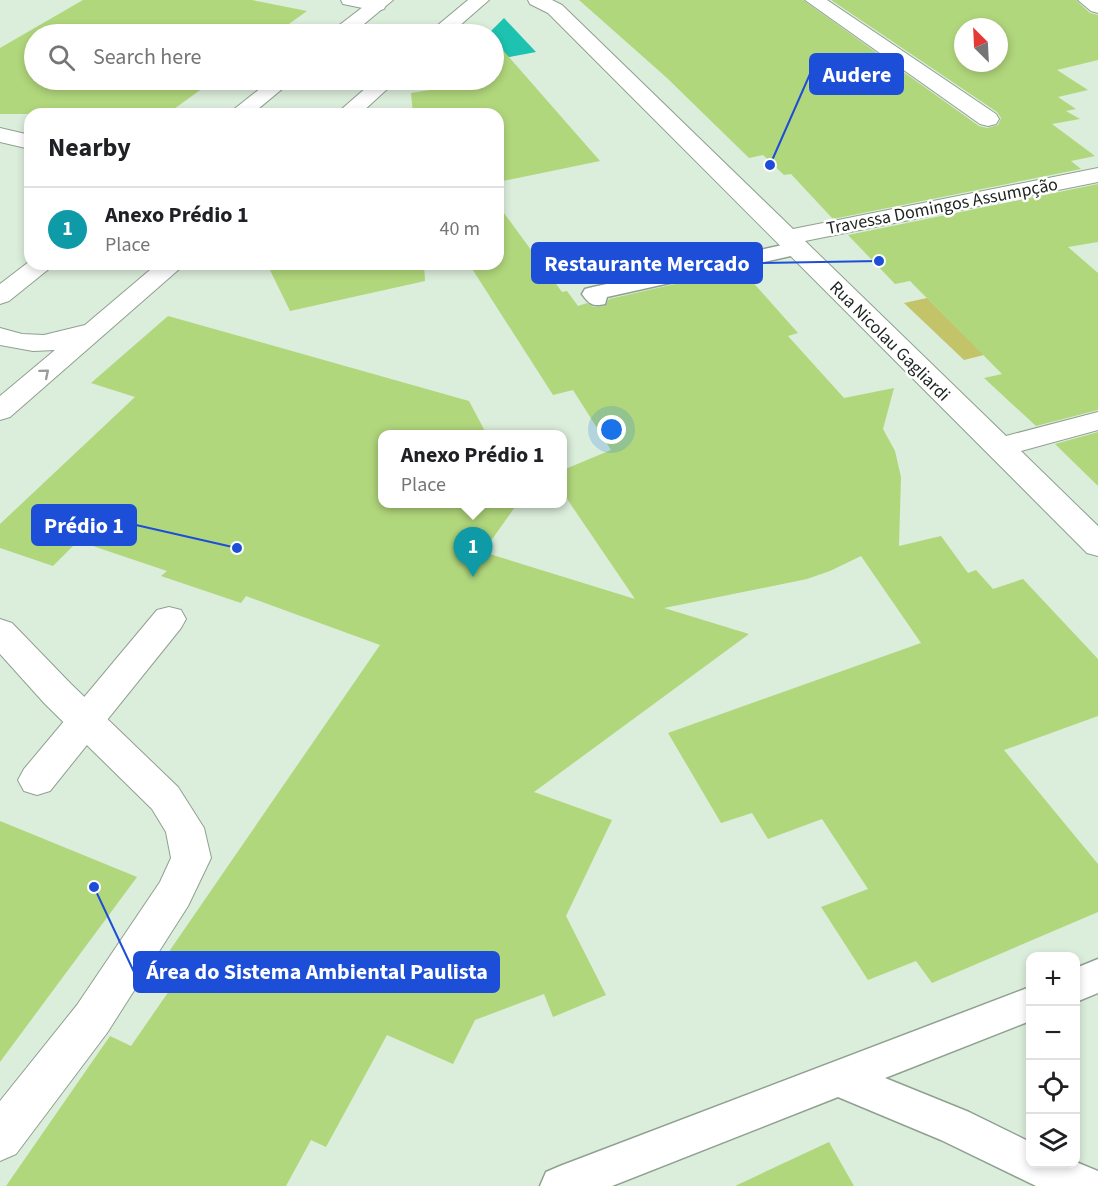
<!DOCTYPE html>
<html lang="en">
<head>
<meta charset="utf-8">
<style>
	body { margin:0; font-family:"Source Sans 3",sans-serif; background:#f2f2f2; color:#202124 }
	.controls { position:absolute; right:18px; bottom:18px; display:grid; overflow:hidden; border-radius:12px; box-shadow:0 3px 9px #0003 }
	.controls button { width:54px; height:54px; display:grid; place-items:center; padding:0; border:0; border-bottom:2px solid #e0e0e0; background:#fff; color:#202124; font:30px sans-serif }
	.compass { position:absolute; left:954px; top:18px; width:54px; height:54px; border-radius:50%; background:#fff; box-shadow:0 3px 9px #0003; rotate:336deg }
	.you { position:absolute; left:612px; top:430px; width:21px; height:21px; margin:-15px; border:4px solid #fff; border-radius:50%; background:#1a73e8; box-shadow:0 0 0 9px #1a73e833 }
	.badge { display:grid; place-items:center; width:39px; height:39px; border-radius:50%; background:#864510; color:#fff; font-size:20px; font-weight:700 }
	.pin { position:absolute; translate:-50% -50px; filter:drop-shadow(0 2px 3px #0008) }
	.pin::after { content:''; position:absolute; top:32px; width:21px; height:18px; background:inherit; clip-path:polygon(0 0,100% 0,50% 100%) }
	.popup { position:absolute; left:378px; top:430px; width:189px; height:78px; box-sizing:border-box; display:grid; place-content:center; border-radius:12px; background:#fff; filter:drop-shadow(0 2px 4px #0005); font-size:20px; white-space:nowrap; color:#757577 }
	.popup b { font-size:22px; color:#202124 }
	.popup::after { content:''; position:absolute; left:50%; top:100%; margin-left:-12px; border:12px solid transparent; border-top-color:#fff }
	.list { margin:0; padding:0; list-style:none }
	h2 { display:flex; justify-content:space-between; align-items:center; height:78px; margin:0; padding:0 24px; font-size:26px }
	h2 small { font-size:20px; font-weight:400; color:#757577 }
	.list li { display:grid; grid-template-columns:39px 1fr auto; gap:18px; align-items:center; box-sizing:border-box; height:84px; padding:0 24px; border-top:2px solid #e0e0e0 }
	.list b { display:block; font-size:22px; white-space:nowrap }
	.list p { margin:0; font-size:20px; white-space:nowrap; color:#757577 }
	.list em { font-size:20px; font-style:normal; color:#757577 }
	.icon { flex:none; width:33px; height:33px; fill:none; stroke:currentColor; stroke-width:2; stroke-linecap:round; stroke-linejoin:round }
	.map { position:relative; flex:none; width:1098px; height:1186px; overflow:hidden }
	.search { position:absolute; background:#fff; box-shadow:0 3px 9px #0003; left:24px; top:24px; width:480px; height:66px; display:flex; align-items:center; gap:15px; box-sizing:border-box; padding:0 21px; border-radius:33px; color:#757577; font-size:22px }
	.panel { position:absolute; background:#fff; box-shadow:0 3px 9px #0003; left:24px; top:108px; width:480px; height:162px; border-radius:18px }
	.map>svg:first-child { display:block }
	.green { fill:#c3c36a }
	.water { fill:#1ec2b0 }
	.building { fill:#b1d77c; fill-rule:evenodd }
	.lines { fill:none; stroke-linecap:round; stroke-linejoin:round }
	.service-casing { stroke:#8fa090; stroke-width:3 }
	.pedestrian-casing { stroke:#8fa090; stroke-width:2 }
	.minor-casing { stroke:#8fa090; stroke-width:2 }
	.tertiary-casing { stroke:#8fa090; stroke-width:2 }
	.service { fill:#fff; fill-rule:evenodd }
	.pedestrian { fill:#fff; fill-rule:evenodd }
	.minor { fill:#fff; fill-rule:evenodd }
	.tertiary { fill:#fff; fill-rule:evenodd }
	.oneway { stroke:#999c99 }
	.labels { text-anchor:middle; stroke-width:5; stroke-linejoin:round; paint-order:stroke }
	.far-street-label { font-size:18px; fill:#1c231d; stroke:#fff }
	.leader { fill:none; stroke:#1d4ed8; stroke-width:2 }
	.callout-dot { fill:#1d4ed8; stroke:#fff; stroke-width:2 }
	.callout { fill:#1d4ed8; stroke:#1d4ed8; stroke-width:2 }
	.callout-label { font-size:22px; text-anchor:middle; font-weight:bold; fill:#fff }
</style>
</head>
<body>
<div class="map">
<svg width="1098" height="1186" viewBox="0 0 1098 1186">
	<rect width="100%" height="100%" fill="#dbeddb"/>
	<path class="green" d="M927,298L984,355L964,360L904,303Z"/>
	<path class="water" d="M504,18L536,52L494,60V34H488Z"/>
	<path class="building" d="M83,0H252L307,11L275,34H34V80H214L167,114H0V48Z
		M579,0H803L979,126L987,128L998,125L1001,118L997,112L831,0H1076L1090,13L1098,15V60L1057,70L1088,90L1058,97L1076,109L1066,111L1080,119L1052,124L1095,156L1071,161L1081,169L833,219L791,174L784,175L763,155L749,158L667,78ZM963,27H999V63H963Z
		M494,40L600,161L498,182V114H413L411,93L494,80Z
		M1098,184V242L1068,247L1098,273V410L1036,426L984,378L1002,374L910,281L895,284L848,235Z
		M498,205L562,292L567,291L578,306L587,303L594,307L605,306L609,299L741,269L798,333L788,336L844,398L894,388L883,429L895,451L901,477L899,546L941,536L968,573L976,570L993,589L1023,579L1098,659V716L1004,750L1098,864V912L932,983L916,961L868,980L821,907L868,889L822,819L768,839L752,813L721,823L668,733L921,643L861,556L830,571L807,579L664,608L749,634L534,792L612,820L566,916L606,995L553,1017L544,994L475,1020L453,1064L387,1035L326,1147L311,1140L286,1186H6L110,1036L131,1046L178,978L157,969L380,645L246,596L241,603L161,576L167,571L78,541L53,566L0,548V524L135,397L91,383L168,316L469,401L487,435H383V504H517L483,552L635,599L563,493V470L611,450L573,390L553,395L469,264H498Z
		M267,264H424L425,281L290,311Z
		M1098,432V486L1055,444Z
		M0,821L137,877L0,1062Z
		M829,1142L854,1186H735Z"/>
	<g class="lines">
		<g class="service-casing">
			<path id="service" d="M796,242L804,243L807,248L804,253L607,297L605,304C593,307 589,304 582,294L585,289L593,287Z
				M1098,959V993L1076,1002V968Z
				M1030,987V1021L885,1078L969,1112L1030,1142V1164L1076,1162L1098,1171V1186H1036L941,1140L838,1097L612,1186H540L546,1172L560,1166Z"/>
		</g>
		<g class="pedestrian-casing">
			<path id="pedestrian" d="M169,607L181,610L186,619L181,628L50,791L37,795L24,791L18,780L24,769L157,610Z"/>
		</g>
		<g class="minor-casing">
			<path id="minor" d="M341,0H380L386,5L384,9L377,11L343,4Z
				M528,0H552L562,5L793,229L1098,168V182L805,241L1006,436L1098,412V430L1021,451L1098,526V556L1087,553L548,13L530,4Z
				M805,0H827L996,114L999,119L996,124L988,126L980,124Z
				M1078,0H1098V13L1091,11Z
				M0,128L30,135V149L0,142Z
				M0,619L12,623L71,684L178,787L204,828L211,858L188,906L107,1033L16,1154L0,1161V1101L77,1005L160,882L171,858L166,832L152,809L45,704L0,654Z"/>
		</g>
		<g class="tertiary-casing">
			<path id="tertiary" d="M372,0H393L352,34H331L333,30Z
				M468,0H489L450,34H430L432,30Z
				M271,80H293L252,114H228Z
				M375,80H397L360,114H336Z
				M30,261V264H55L9,301L0,304V284Z
				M157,264H185L10,417L0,420V396L55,350L33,351L0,345V328L22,334L44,335L85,325Z"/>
		</g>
		<use href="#service" class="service"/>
		<use href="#pedestrian" class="pedestrian"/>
		<use href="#minor" class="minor"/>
		<use href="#tertiary" class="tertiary"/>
	</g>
	<defs><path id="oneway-chevron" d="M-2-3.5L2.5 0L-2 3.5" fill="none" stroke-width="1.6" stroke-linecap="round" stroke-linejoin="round" transform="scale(1.5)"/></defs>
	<use class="oneway" href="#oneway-chevron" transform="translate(45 373) rotate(-40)"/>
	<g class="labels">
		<g class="far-street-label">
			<text transform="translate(942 206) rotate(-11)" y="6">Travessa Domingos Assumpção</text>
			<text transform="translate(890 341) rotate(45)" y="6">Rua Nicolau Gagliardi</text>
		</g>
	</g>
	<path class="leader" d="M770 165L810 74M879 261L762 263M237 548L136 525M94 887L134 972"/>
	<g class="callout-dot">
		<circle cx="770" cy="165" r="6"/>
		<circle cx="879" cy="261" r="6"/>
		<circle cx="237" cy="548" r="6"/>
		<circle cx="94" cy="887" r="6"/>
	</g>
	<g class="callout">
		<rect x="810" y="54" width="93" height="40" rx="6"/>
		<rect x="532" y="243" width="230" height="40" rx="6"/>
		<rect x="32" y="505" width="104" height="40" rx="6"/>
		<rect x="134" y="952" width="365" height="40" rx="6"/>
	</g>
	<g class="callout-label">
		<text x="857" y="82">Audere</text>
		<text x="647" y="271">Restaurante Mercado</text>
		<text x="84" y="533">Prédio 1</text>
		<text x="317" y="979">Área do Sistema Ambiental Paulista</text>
	</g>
</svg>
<div class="controls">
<button>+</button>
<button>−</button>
<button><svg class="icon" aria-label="locate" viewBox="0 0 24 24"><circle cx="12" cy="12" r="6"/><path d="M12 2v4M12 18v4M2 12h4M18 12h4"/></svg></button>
<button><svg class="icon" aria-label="layers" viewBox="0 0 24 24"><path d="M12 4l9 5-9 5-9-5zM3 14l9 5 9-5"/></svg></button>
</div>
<svg class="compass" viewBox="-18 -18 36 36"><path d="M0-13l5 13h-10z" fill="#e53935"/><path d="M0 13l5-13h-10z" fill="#757577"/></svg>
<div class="you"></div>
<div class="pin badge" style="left:473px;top:577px;background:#0f9aa8">1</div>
<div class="popup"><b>Anexo Prédio 1</b>Place</div>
<div class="search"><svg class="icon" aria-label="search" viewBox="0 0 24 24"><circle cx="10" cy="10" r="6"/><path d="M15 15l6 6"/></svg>Search here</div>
<section class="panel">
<h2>Nearby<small></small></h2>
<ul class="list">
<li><span class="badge" style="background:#0f9aa8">1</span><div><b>Anexo Prédio 1</b><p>Place</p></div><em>40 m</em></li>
</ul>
</section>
</div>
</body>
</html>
